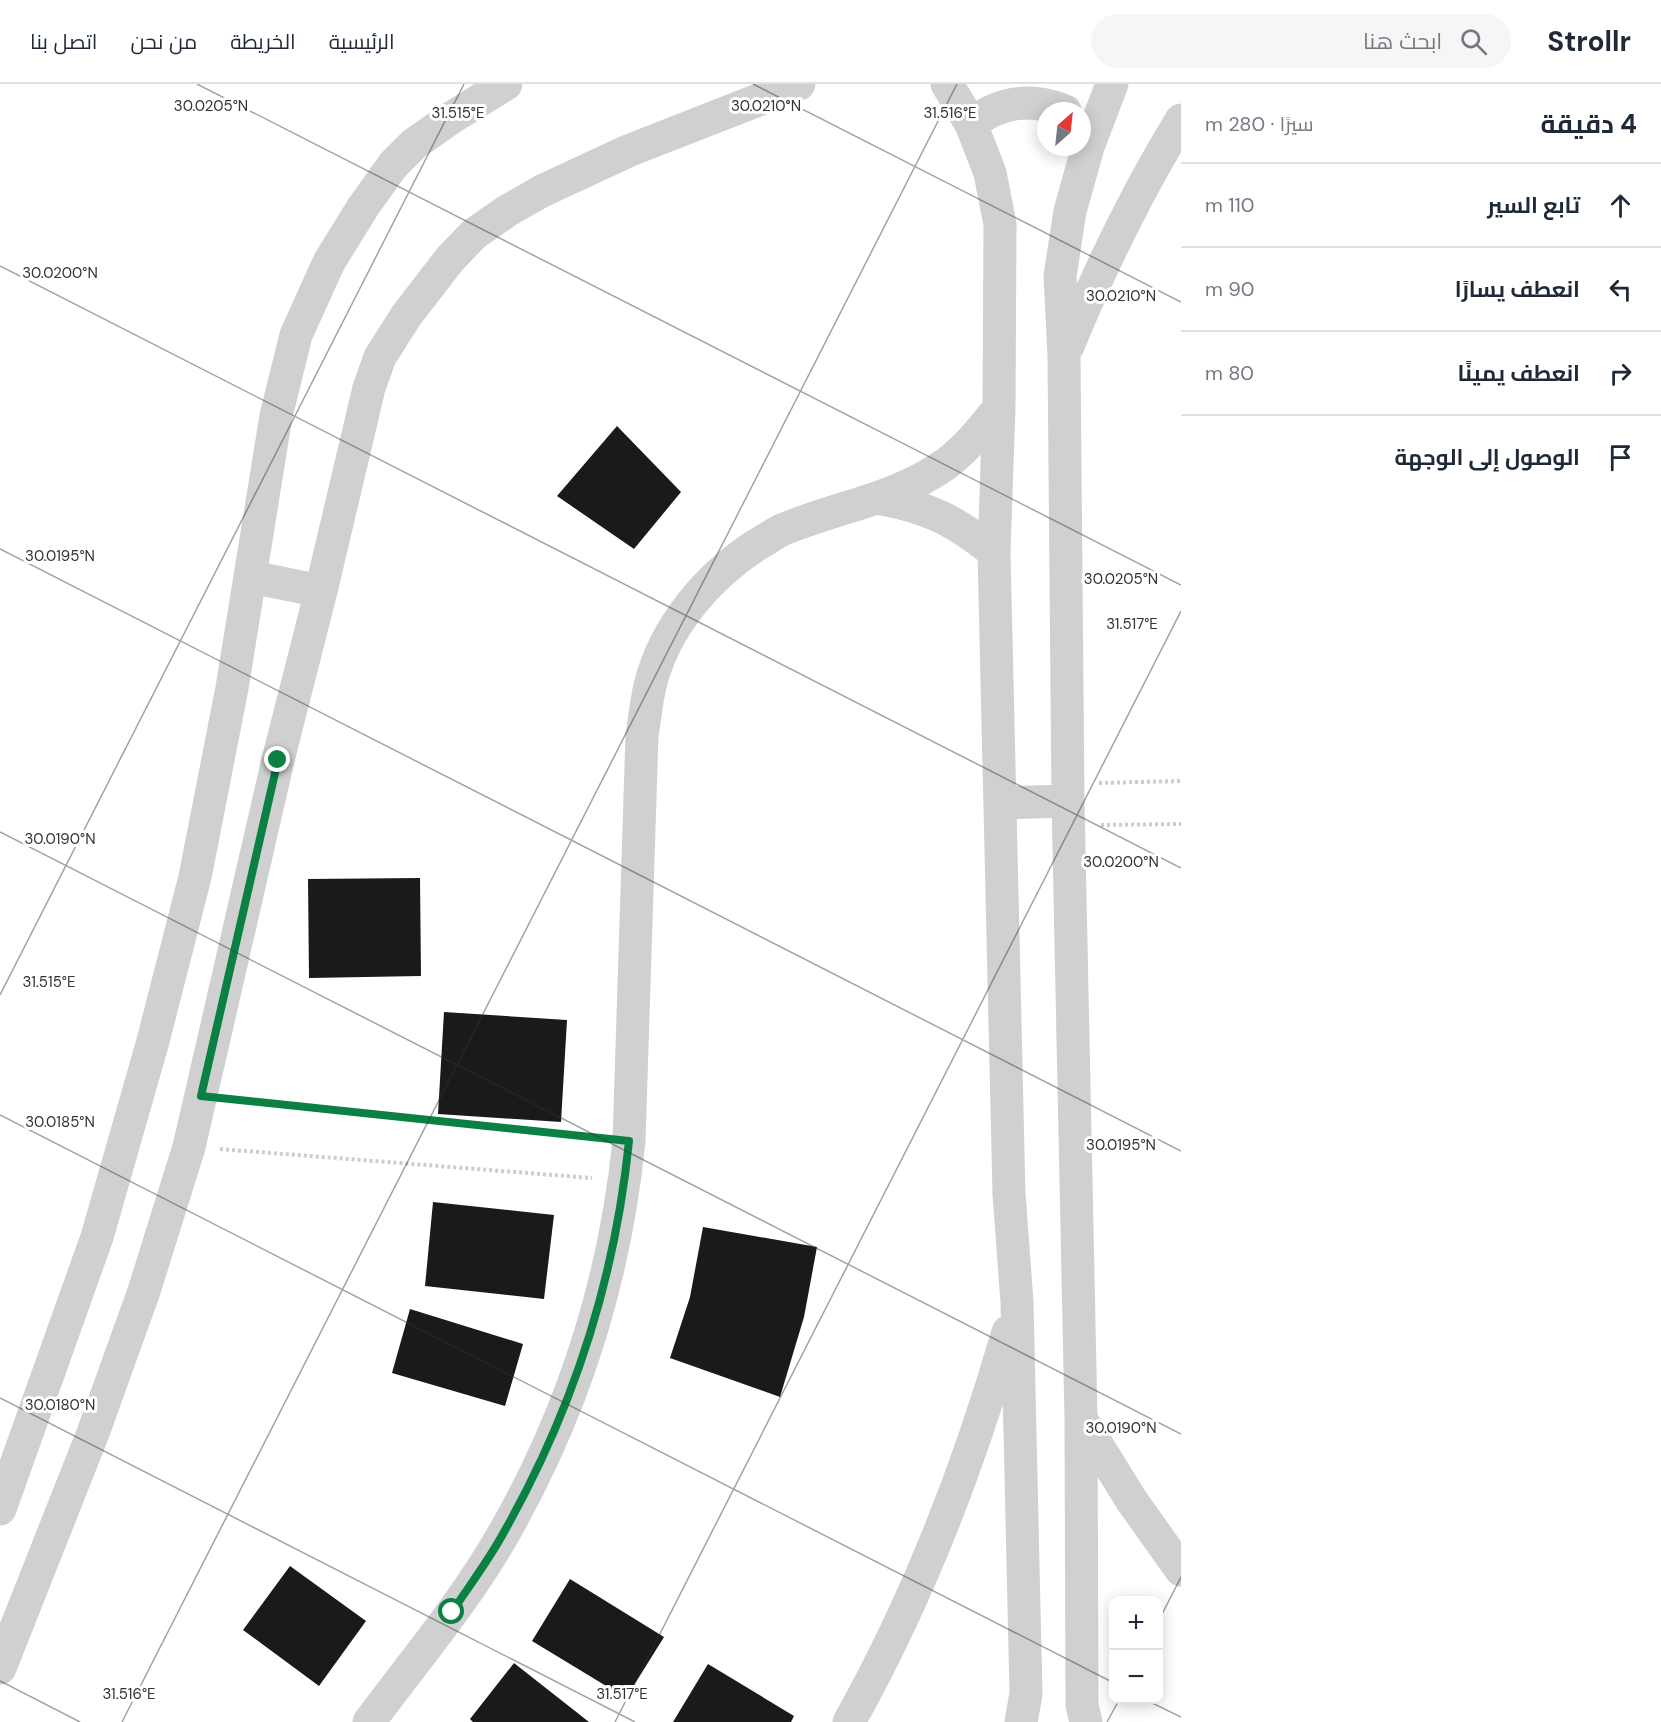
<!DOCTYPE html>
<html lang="ar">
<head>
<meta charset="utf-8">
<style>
	body { margin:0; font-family:"DM Sans",Cairo,sans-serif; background:#f6f6f7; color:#1f2937; direction:rtl }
	.controls { position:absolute; right:18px; bottom:18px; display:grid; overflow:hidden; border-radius:12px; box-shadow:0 3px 15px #0003 }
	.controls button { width:54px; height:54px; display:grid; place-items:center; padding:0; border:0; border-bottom:2px solid #e0e1e3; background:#fff; color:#1f2937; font:30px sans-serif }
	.compass { position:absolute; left:1037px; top:18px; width:54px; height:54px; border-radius:50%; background:#fff; box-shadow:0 3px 15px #0003; rotate:27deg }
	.stop { position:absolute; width:18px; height:18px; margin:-14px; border:4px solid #0b8043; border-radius:50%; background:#fff }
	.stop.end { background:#0b8043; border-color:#fff; box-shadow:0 2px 6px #0008 }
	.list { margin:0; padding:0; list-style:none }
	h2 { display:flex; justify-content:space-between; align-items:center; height:78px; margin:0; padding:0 24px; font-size:26px }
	h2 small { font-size:20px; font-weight:400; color:#747a83 }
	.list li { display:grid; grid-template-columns:39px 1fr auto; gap:18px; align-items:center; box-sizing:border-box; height:84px; padding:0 24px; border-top:2px solid #e0e1e3 }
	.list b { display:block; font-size:22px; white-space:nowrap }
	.list em { font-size:20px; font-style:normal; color:#747a83 }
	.icon { flex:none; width:33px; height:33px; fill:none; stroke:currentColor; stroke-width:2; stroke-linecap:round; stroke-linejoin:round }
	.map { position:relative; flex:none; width:1181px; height:1638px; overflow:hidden; direction:ltr }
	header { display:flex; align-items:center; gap:36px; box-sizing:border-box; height:84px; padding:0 30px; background:#fff; border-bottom:2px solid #e0e1e3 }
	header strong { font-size:28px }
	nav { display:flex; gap:33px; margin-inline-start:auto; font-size:21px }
	.search { width:420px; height:54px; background:#f6f6f7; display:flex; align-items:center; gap:15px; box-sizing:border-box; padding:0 21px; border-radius:33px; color:#747a83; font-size:22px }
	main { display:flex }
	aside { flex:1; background:#fff }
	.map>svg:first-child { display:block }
	.building { fill:#1a1a1a }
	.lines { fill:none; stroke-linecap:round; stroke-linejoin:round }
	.path { stroke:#cdcdcd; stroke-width:4; stroke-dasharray:3 3; stroke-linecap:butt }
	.minor { stroke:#d0d0d0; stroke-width:33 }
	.tertiary { stroke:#d0d0d0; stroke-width:33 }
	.route { stroke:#0b8043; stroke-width:8 }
	.ticks { fill:none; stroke:#333; stroke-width:1.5; stroke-opacity:0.45 }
	.ticks-label { font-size:15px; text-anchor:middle; fill:#333; stroke:#fff; stroke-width:6; stroke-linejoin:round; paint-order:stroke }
</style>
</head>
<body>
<header>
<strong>Strollr</strong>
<div class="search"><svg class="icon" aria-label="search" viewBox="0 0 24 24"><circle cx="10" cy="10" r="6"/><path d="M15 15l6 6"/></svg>ابحث هنا</div>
<nav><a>الرئيسية</a><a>الخريطة</a><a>من نحن</a><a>اتصل بنا</a></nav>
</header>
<main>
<aside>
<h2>4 دقيقة<small>سيرًا · 280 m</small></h2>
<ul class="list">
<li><svg class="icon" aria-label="ahead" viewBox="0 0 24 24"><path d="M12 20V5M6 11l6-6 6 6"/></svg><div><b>تابع السير</b></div><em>110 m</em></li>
<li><svg class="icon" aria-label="left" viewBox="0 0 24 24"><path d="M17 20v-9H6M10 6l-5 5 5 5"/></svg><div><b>انعطف يسارًا</b></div><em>90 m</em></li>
<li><svg class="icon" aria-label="right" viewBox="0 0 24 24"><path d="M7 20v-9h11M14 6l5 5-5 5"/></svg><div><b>انعطف يمينًا</b></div><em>80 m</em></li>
<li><svg class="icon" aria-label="arrive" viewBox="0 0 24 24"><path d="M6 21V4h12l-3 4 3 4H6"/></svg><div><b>الوصول إلى الوجهة</b></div></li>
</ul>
</aside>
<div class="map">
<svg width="1181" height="1638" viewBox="0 0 1181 1638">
	<rect width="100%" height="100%" fill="#fff"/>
	<path class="building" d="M617,342L681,408L634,465L557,412Z
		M420,794L421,892L309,894L308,795Z
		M444,928L567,936L561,1038L438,1030Z
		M433,1118L554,1131L544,1215L425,1202Z
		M703,1143L817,1163L804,1233L780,1313L670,1274L690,1213Z
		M410,1225L523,1260L505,1322L392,1289Z
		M290,1482L366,1537L319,1602L243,1546Z
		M570,1495L664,1553L626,1614L532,1557Z
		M514,1579L589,1638H473L470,1635Z
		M708,1580L794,1632L791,1638H673Z"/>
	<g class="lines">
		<path class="path" d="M1099,699L1181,697
			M1101,741L1181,740
			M232,1015L597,1054
			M220,1065L592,1094"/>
		<path class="minor" d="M947,0L971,40L990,89L1000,140L999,324L994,468L1009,1110L1017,1218L1026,1610L1021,1638
			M971,40C1001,17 1031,13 1065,27
			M1068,262C1100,184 1137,108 1181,36
			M877,414C928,423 954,436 994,468
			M1000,719L1068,717
			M1081,1335L1132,1417L1181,1486
			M369,1638C415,1576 466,1516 504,1449C573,1328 615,1195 629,1057L642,651C645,635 646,618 650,602C664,543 708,492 758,460C766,456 773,450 782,446C836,423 897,415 946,380C967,364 983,344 999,324
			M849,1638C918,1515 969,1383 1008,1248
			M1086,1638L1082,1621L1081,1334L1068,717L1064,272L1060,192L1070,127L1088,63L1112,0"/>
		<path class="tertiary" d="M251,493L321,507
			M0,1425L97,1153L153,957L195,793L232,604L276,332L296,251L329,178L363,123L393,81L414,60L451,34L506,0
			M0,1584L93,1349L144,1207L189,1063L278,676L321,507L369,304L380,273L406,232L450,175L474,150L507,127L542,107L628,67L799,0"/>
	</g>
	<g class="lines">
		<path class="route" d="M278,676L201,1012L629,1057C615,1196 573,1326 504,1448C489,1476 469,1502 452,1528"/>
	</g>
	<path class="ticks" d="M197,0L1181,501M753,0L1181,218M0,182L1181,784M0,465L1181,1067M0,748L1181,1350M0,911L464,0M0,1031L1114,1599M0,1314L635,1638M1158,1538L1181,1493M0,1597L80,1638M1146,1616L1181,1633M122,1638L957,0M615,1638L1181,527M1107,1638L1119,1616"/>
	<g class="ticks-label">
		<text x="211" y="27">30.0205°N</text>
		<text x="766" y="27">30.0210°N</text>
		<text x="458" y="34">31.515°E</text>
		<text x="950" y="34">31.516°E</text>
		<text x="60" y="194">30.0200°N</text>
		<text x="1121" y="217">30.0210°N</text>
		<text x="60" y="477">30.0195°N</text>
		<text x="1121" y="500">30.0205°N</text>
		<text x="1132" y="545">31.517°E</text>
		<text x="60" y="760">30.0190°N</text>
		<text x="1121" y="783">30.0200°N</text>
		<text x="49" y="903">31.515°E</text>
		<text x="60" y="1043">30.0185°N</text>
		<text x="1121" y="1066">30.0195°N</text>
		<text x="60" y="1326">30.0180°N</text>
		<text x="1121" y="1349">30.0190°N</text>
		<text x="129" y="1615">31.516°E</text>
		<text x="622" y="1615">31.517°E</text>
	</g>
</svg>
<div class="controls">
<button>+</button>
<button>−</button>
</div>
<svg class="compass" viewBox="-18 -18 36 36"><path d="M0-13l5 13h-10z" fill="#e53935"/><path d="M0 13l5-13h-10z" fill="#747a83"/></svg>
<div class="stop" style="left:452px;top:1528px"></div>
<div class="stop end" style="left:278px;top:676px"></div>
</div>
</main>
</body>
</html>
